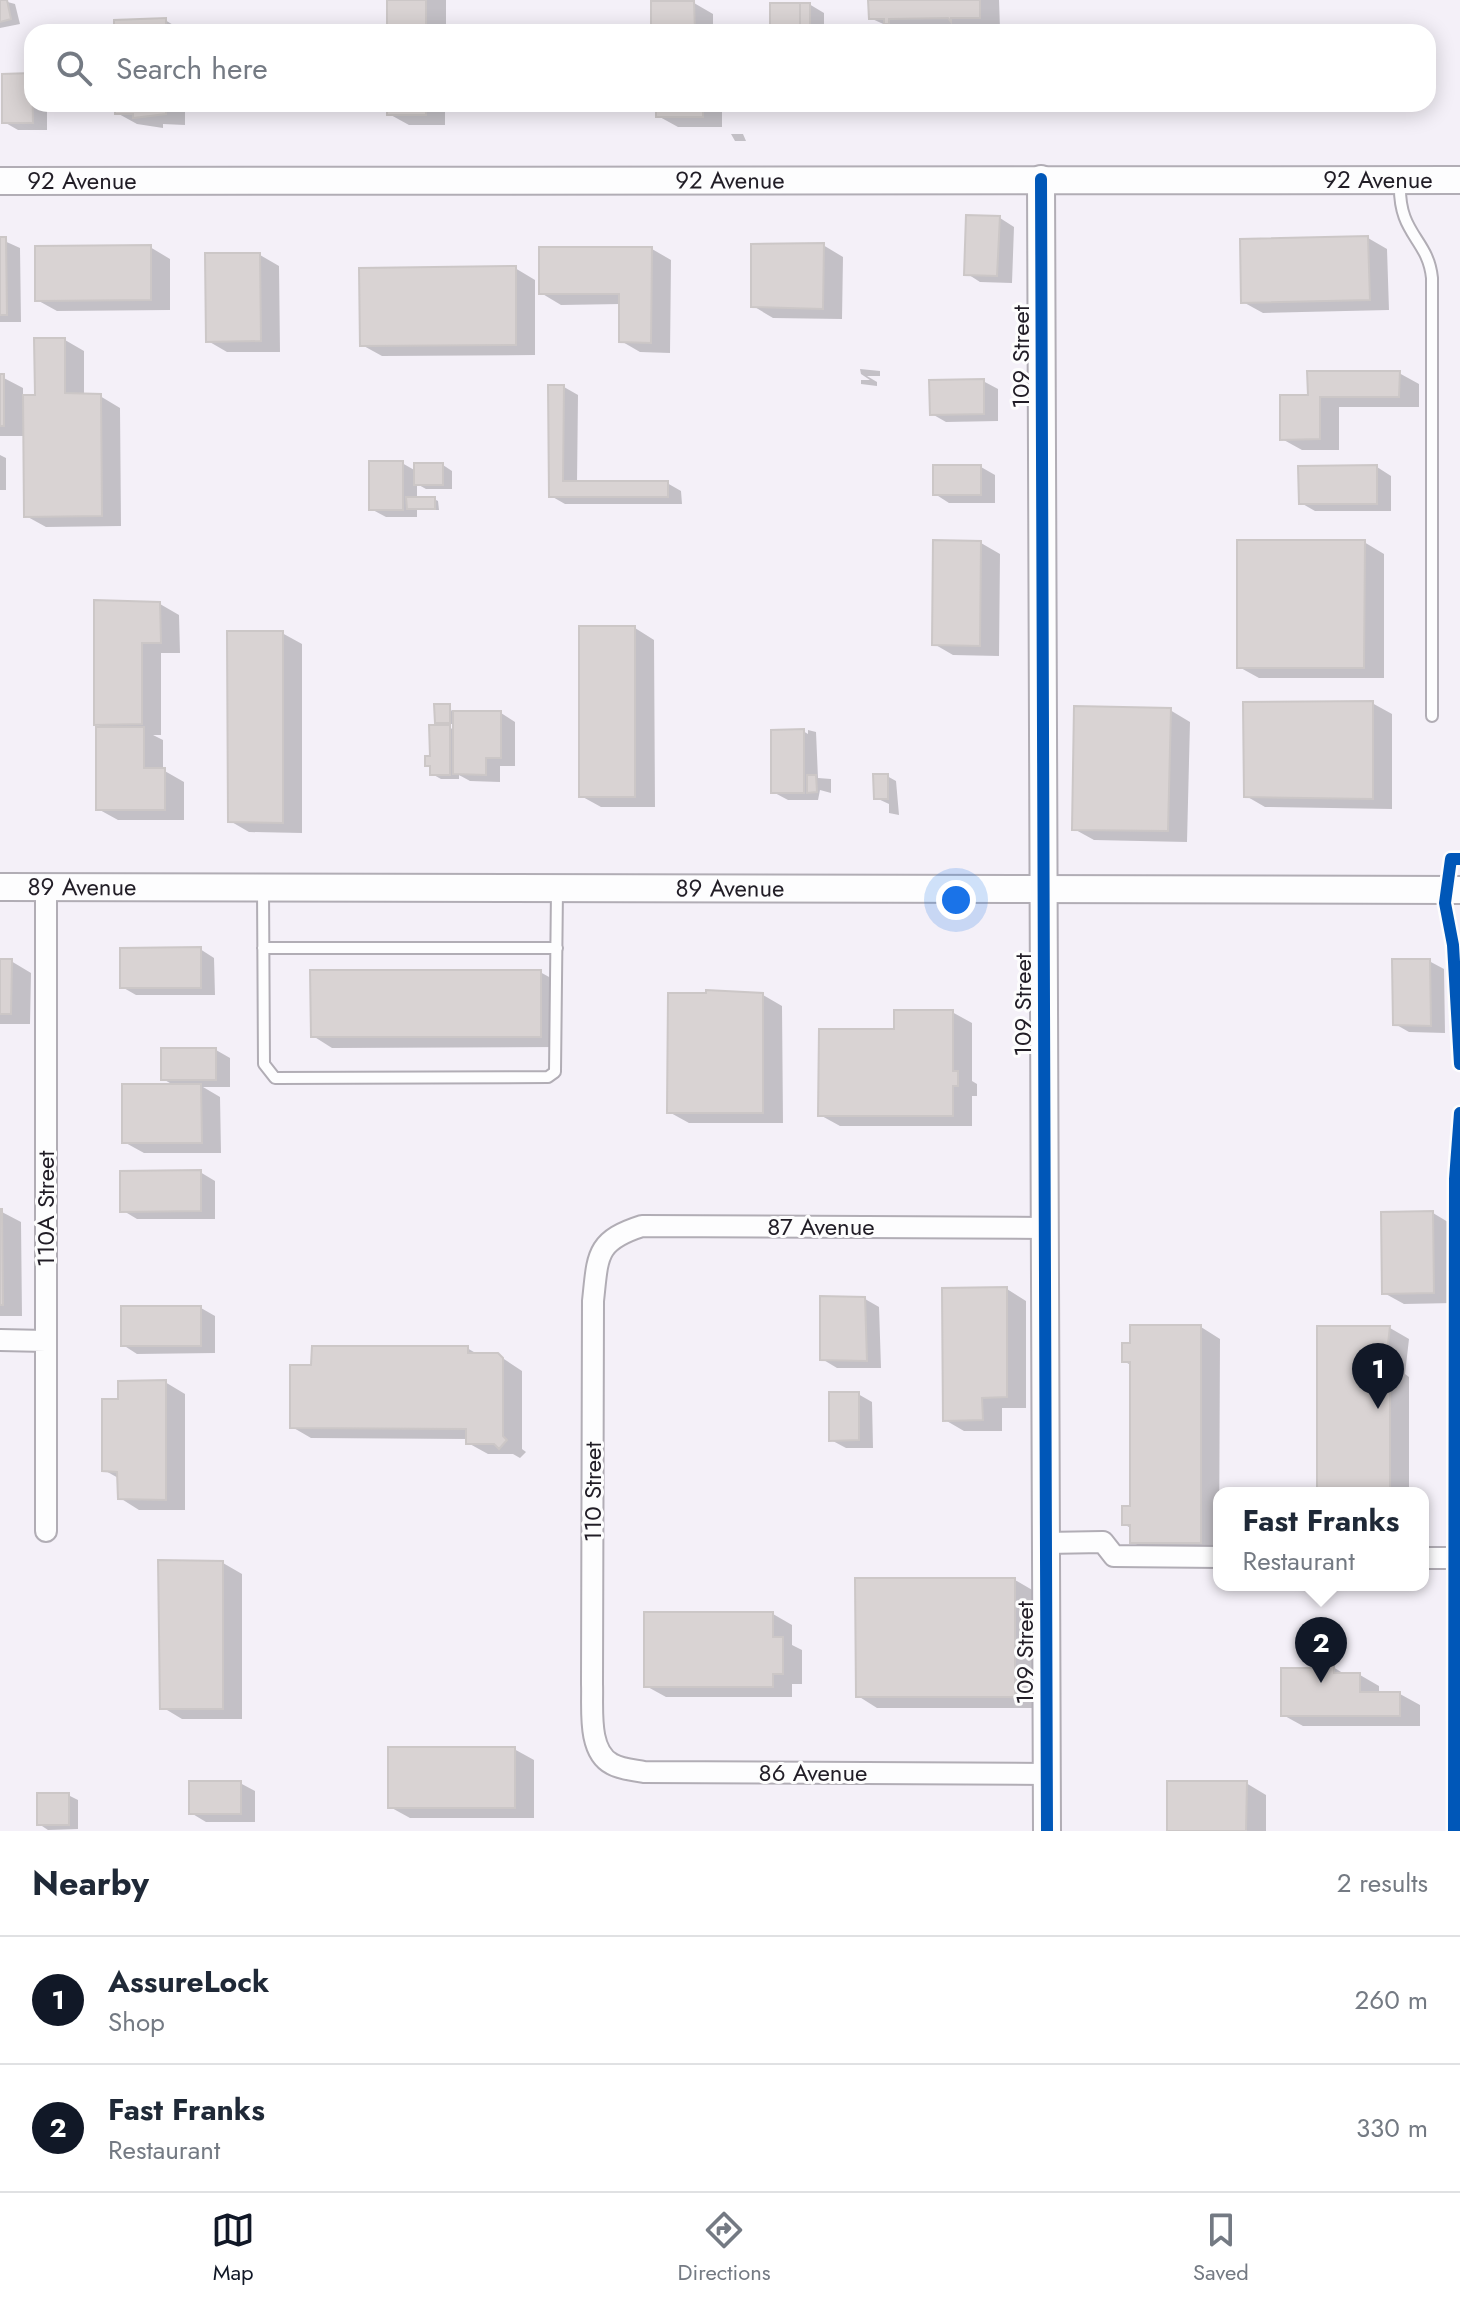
<!DOCTYPE html>
<html lang="en">
<head>
<meta charset="utf-8">
<style>
	body { margin:0; font-family:Jost,sans-serif; background:#f6f6f7; color:#1f2937 }
	.you { position:absolute; left:956px; top:900px; width:28px; height:28px; margin:-20px; border:6px solid #fff; border-radius:50%; background:#1a73e8; box-shadow:0 0 0 12px #1a73e833 }
	.badge { display:grid; place-items:center; width:52px; height:52px; border-radius:50%; background:#111827; color:#fff; font-size:26px; font-weight:700 }
	.pin { position:absolute; translate:-50% -66px; filter:drop-shadow(0 2px 4px #0008) }
	.pin::after { content:''; position:absolute; top:42px; width:28px; height:24px; background:inherit; clip-path:polygon(0 0,100% 0,50% 100%) }
	.popup { position:absolute; left:1213px; top:1487px; width:216px; height:104px; box-sizing:border-box; display:grid; place-content:center; border-radius:16px; background:#fff; filter:drop-shadow(0 2px 6px #0005); font-size:26px; white-space:nowrap; color:#747a83 }
	.popup b { font-size:30px; color:#1f2937 }
	.popup::after { content:''; position:absolute; left:50%; top:100%; margin-left:-16px; border:16px solid transparent; border-top-color:#fff }
	.list { margin:0; padding:0; list-style:none }
	h2 { display:flex; justify-content:space-between; align-items:center; height:104px; margin:0; padding:0 32px; font-size:34px }
	h2 small { font-size:26px; font-weight:400; color:#747a83 }
	.list li { display:grid; grid-template-columns:52px 1fr auto; gap:24px; align-items:center; box-sizing:border-box; height:128px; padding:0 32px; border-top:2px solid #e0e1e3 }
	.list b { display:block; font-size:30px; white-space:nowrap }
	.list p { margin:0; font-size:26px; white-space:nowrap; color:#747a83 }
	.list em { font-size:26px; font-style:normal; color:#747a83 }
	.icon { flex:none; width:44px; height:44px; fill:none; stroke:currentColor; stroke-width:2; stroke-linecap:round; stroke-linejoin:round }
	.map { position:relative; flex:none; width:1460px; height:1831px; overflow:hidden }
	.search { position:absolute; background:#fff; box-shadow:0 4px 20px #0003; left:24px; right:24px; top:24px; height:88px; display:flex; align-items:center; gap:20px; box-sizing:border-box; padding:0 28px; border-radius:24px; color:#747a83; font-size:30px }
	.sheet { height:360px; background:#fff }
	nav { display:flex; justify-content:space-around; align-items:center; box-sizing:border-box; height:112px; border-top:2px solid #e0e1e3; background:#fff; font-size:22px; color:#747a83 }
	nav a { display:grid; justify-items:center; gap:4px }
	nav .on { color:#111827 }
	.map>svg:first-child { display:block }
	.shadow { fill:#0003; fill-rule:evenodd }
	.building { fill:#d9d3d3; stroke:#ccc7c7; stroke-width:2 }
	.lines { fill:none; stroke-linecap:round; stroke-linejoin:round }
	.service-casing { stroke:#b1adb5; stroke-width:14 }
	.minor-casing { stroke:#b1adb5; stroke-width:24 }
	.tertiary-casing { stroke:#b1adb5; stroke-width:30 }
	.service { stroke:#fdfdfe; stroke-width:10 }
	.minor { stroke:#fdfdfe; stroke-width:20 }
	.tertiary { stroke:#fdfdfe; stroke-width:26 }
	.cycleway-casing { stroke:#fdfdfd; stroke-width:17 }
	.cycleway { stroke:#0057b8; stroke-width:12 }
	.labels { text-anchor:middle; stroke-width:6; stroke-linejoin:round; paint-order:stroke }
	.street-label { font-size:24px; fill:#211d26; stroke:#fdfdfd }
</style>
</head>
<body>
<div class="map">
<svg width="1460" height="1831" viewBox="0 0 1460 1831">
	<rect width="100%" height="100%" fill="#f4f0f8"/>
	<path class="shadow" d="M0,0L15,4L20,24L0,28Z
		M389,0H446V32H389Z
		M870,0H999L1000,29H908V32H901L870,18Z
		M694,3L713,14V32H654Z
		M809,4L824,13V32H772Z
		M165,20L185,32H116Z
		M32,104H47V130H18L4,122Z
		M117,104H185V125L163,124V128L137,124L117,113Z
		M389,104H445V125H409L389,114Z
		M657,104H722V127H678L658,116Z
		M781,104H824V107H787Z
		M731,134H743L746,141H735Z
		M1000,218L1014,227L1012,283L980,282L966,273Z
		M1368,238L1387,249L1389,310L1263,313L1243,302Z
		M0,239L20,248L21,322H0Z
		M823,245L843,257L842,319L773,318L753,306Z
		M150,247L170,259V310L57,311L37,300Z
		M652,249L671,260L670,353L640,352L621,341V304L561,305L541,293Z
		M260,255L279,266L280,352H227L208,341Z
		M515,268L535,280V355L382,356L362,345Z
		M65,340L84,351V396H100L120,408L121,526L46,527L26,516V436H0V376L23,388V397H37Z
		M860,369L880,371V376H867L877,382V386L861,384V380H870L861,374Z
		M1399,373L1419,384V407H1339V450H1302L1282,439L1310,397Z
		M983,381L998,389V421L946,422L932,414Z
		M564,387L578,395L577,483H667L681,491L682,504H565L551,496Z
		M0,455L6,458V490H0Z
		M402,463L416,471L443,465L452,471V489H426L417,484V499H434L438,501L439,510H417V517H386L371,509Z
		M981,467L995,475V503H949L935,494Z
		M1377,467L1391,476V511H1315L1301,503Z
		M1364,542L1384,554V678H1259L1239,667Z
		M981,543L1000,554L999,656L953,655L934,644Z
		M160,604L179,615L180,653H161V735H153L163,740V770L184,782V820H118L98,809L106,729L96,724Z
		M635,628L654,640L655,807H601L581,796Z
		M282,633L302,644V833L249,832L230,821Z
		M1372,703L1392,714V809L1265,807L1246,796Z
		M449,706L453,713H501L515,722V766H500V782L470,781L459,775V779H441L432,774V768L427,765L445,727L437,722ZM445,724H455V731Z
		M1170,710L1190,722L1187,842L1094,840L1074,829Z
		M808,730L816,732L818,778L831,779V793L820,790L818,800H788L773,792L803,731L808,734Z
		M887,776L896,781L899,815L889,813V804L876,798Z
		M200,949L214,958L215,995H136L122,987Z
		M0,961H11L31,973L30,1024H0Z
		M1429,961L1444,969L1445,1033L1409,1032L1395,1024Z
		M540,972L560,983V1047L332,1048L313,1036Z
		M739,992L763,995L782,1006L783,1123H689L669,1112L670,995Z
		M952,1012L972,1023V1081L977,1084V1096H972V1126H840L820,1115Z
		M216,1050L230,1058V1087H203L220,1097L221,1153H144L124,1142L175,1086L163,1079Z
		M200,1172L215,1181V1219H137L122,1210Z
		M0,1211L21,1222L22,1316H0Z
		M1433,1213L1453,1225L1454,1303L1404,1304L1384,1293Z
		M1007,1289L1026,1301V1408H1002V1431H964L945,1420Z
		M865,1299L879,1307L881,1368H837L822,1359Z
		M201,1308L215,1316V1353L137,1354L123,1345Z
		M1201,1327L1220,1339L1219,1553H1152L1132,1542V1529L1124,1524L1132,1508V1366L1124,1361Z
		M1390,1328L1409,1339L1405,1374L1409,1377V1493H1319Z
		M467,1348L479,1355H498L522,1371V1449L526,1452L520,1458L513,1454H488L468,1443V1439L311,1438L292,1427L313,1366Z
		M165,1382L185,1394V1510H139L120,1498V1479L104,1470L120,1401Z
		M858,1394L872,1402L873,1448H846L831,1440Z
		M223,1563L242,1574V1719H182L162,1707Z
		M1015,1580L1034,1591V1708H877L858,1696Z
		M773,1614L792,1625V1645L802,1650V1684H792V1697H666L646,1686Z
		M1333,1667L1346,1675H1360L1379,1686V1694H1400L1420,1705V1726H1303L1283,1715Z
		M514,1749L534,1760V1818H410L390,1807Z
		M240,1783L255,1791V1822H206L191,1813Z
		M1246,1783L1266,1795V1831H1169Z
		M68,1795L78,1800V1829L48,1830L39,1824Z"/>
	<path class="building" d="M0,0H7L11,19L0,22Z
		M387,0H426V32H387Z
		M868,0H980V18H951V22L948,18L889,19V24H884V19H869Z
		M651,1H694L695,32H651Z
		M770,3H800V32H770Z
		M800,3H810V32H800Z
		M166,18V32H114V20Z
		M32,73L33,123H2V74Z
		M115,104H166V114L133,118V114H115Z
		M387,104H426V115H387Z
		M656,104H703V117H656Z
		M966,215L1000,216L997,276L964,275Z
		M1368,236L1370,300L1241,303L1240,239Z
		M0,237H6L7,315H0Z
		M824,243L823,309L751,307V244Z
		M151,245V300L35,301V246Z
		M539,247H652L651,343L619,342V294H539Z
		M205,253H260L261,341L206,342Z
		M516,266V345L360,346L359,268Z
		M34,338H65V393L101,394L102,516L24,517L23,395H35Z
		M1307,371H1400L1399,397H1320V439L1280,440V395H1308Z
		M0,374H4V426H0Z
		M984,379V414L930,415L929,380Z
		M548,385H564L563,481H668V497H549Z
		M369,461H403V510H369Z
		M414,463H443V485H414Z
		M933,465H981V495H933Z
		M1377,465V504H1299L1298,466Z
		M406,497H435V509H407Z
		M933,540L981,541L980,646L932,645Z
		M1237,540H1365L1364,668H1237Z
		M94,600L160,602L161,643H142V724L94,725Z
		M579,626H635V797H579Z
		M227,631H283V823L228,822Z
		M1373,701V799L1244,797L1243,702Z
		M434,704H450V723H435Z
		M1074,706L1171,708L1168,831L1072,830Z
		M453,711H501V758H486V775L453,774Z
		M429,725H450V775H430V766H425V756H430Z
		M96,727H144V768H165V810H96Z
		M804,729V793H771V730Z
		M873,774H888V799H874Z
		M807,775H816L817,792L807,793Z
		M201,947V988H120V948Z
		M0,959H12L11,1014H0Z
		M1392,959H1430L1431,1026L1393,1025Z
		M310,970H541V1037H311Z
		M706,990L763,993V1113H667L668,993H706Z
		M894,1010H953V1071H958V1086H953V1116H818L819,1029H894Z
		M161,1048H216V1080H161Z
		M122,1084H201L202,1143H122Z
		M201,1170V1211L120,1212V1171Z
		M0,1209H2L3,1305H0Z
		M1433,1211L1434,1293L1382,1294L1381,1212Z
		M1007,1287V1397L982,1398L983,1420L943,1421L942,1288Z
		M820,1296L865,1297L867,1361L820,1360Z
		M121,1306H201V1346H121Z
		M1130,1325H1201V1543H1130V1525H1122V1506H1130V1362H1122V1343H1130Z
		M1317,1326H1390L1386,1363H1390V1493H1317Z
		M312,1346H468V1353H498L503,1358V1436L507,1440L499,1449L494,1444H466V1429L290,1428V1365H311Z
		M166,1380V1500L118,1499L117,1472L102,1471V1399H118V1381Z
		M829,1392H859V1440L829,1441Z
		M158,1560L223,1561V1709H160Z
		M855,1578H1015V1697H856Z
		M644,1612H773V1637H783V1674H773V1687H644Z
		M1316,1665H1334V1673H1360V1692H1400V1716H1281V1668H1317Z
		M388,1747H515V1808H388Z
		M189,1781H241V1814H189Z
		M1167,1781H1247L1246,1831H1167Z
		M37,1793H69V1825H37Z"/>
	<g class="lines">
		<g class="service-casing">
			<path id="service" d="M1400,183C1398,235 1428,238 1432,278V716
				M263,889L264,1064L275,1078L548,1077L555,1072L557,890
				M263,948H557"/>
		</g>
		<g class="minor-casing">
			<path id="minor" d="M46,888V1531
				M1045,1228L642,1226C595,1241 598,1256 593,1301L592,1684C593,1707 587,1751 612,1764C620,1769 634,1770 644,1772L1047,1774
				M0,1340L46,1341
				M1046,1543L1103,1542L1114,1556L1219,1557
				M1423,1558H1460"/>
		</g>
		<g class="tertiary-casing">
			<g id="tertiary">
				<path d="M1041,179L1047,1831"/>
				<path id="s1" d="M0,181L1460,180"/>
				<path id="s2" d="M0,887L1460,890"/>
			</g>
		</g>
		<use href="#service" class="service"/>
		<use href="#minor" class="minor"/>
		<use href="#tertiary" class="tertiary"/>
		<g class="cycleway-casing">
			<path id="cycleway" d="M1041,179L1047,1831
				M1460,859H1451L1445,903L1453,945L1460,1064
				M1454,1831L1455,1179L1460,1113"/>
		</g>
		<use href="#cycleway" class="cycleway"/>
	</g>
	<g class="labels">
		<g class="street-label">
			<text dy="8" stroke="none"><textPath href="#s1" startOffset="730">92 Avenue</textPath></text>
			<text dy="8" stroke="none"><textPath href="#s1" startOffset="1378">92 Avenue</textPath></text>
			<text dy="8" stroke="none"><textPath href="#s1" startOffset="82">92 Avenue</textPath></text>
			<text transform="translate(1021 357) rotate(-90)" y="8">109 Street</text>
			<text dy="8" stroke="none"><textPath href="#s2" startOffset="82">89 Avenue</textPath></text>
			<text dy="8" stroke="none"><textPath href="#s2" startOffset="730">89 Avenue</textPath></text>
			<text transform="translate(1023 1005) rotate(-90)" y="8">109 Street</text>
			<text transform="translate(46 1209) rotate(-90)" y="8">110A Street</text>
			<text x="821" y="1235">87 Avenue</text>
			<text transform="translate(593 1492) rotate(-90)" y="8">110 Street</text>
			<text transform="translate(1025 1653) rotate(-90)" y="8">109 Street</text>
			<text x="813" y="1781">86 Avenue</text>
		</g>
	</g>
</svg>
<div class="you"></div>
<div class="pin badge" style="left:1378px;top:1409px">1</div>
<div class="pin badge" style="left:1321px;top:1683px">2</div>
<div class="popup"><b>Fast Franks</b>Restaurant</div>
<div class="search"><svg class="icon" aria-label="search" viewBox="0 0 24 24"><circle cx="10" cy="10" r="6"/><path d="M15 15l6 6"/></svg>Search here</div>
</div>
<section class="sheet">
<h2>Nearby<small>2 results</small></h2>
<ul class="list">
<li><span class="badge">1</span><div><b>AssureLock</b><p>Shop</p></div><em>260 m</em></li>
<li><span class="badge">2</span><div><b>Fast Franks</b><p>Restaurant</p></div><em>330 m</em></li>
</ul>
</section>
<nav>
<a class="on"><svg class="icon" aria-label="map" viewBox="0 0 24 24"><path d="M3 6l6-2 6 2 6-2v14l-6 2-6-2-6 2zM9 4v14M15 6v14"/></svg>Map</a>
<a><svg class="icon" aria-label="directions" viewBox="0 0 24 24"><path d="M12 3l9 9-9 9-9-9zM9 14v-3h6M13 9l2 2-2 2"/></svg>Directions</a>
<a><svg class="icon" aria-label="saved" viewBox="0 0 24 24"><path d="M7 4h10v16l-5-4-5 4z"/></svg>Saved</a>
</nav>
</body>
</html>
